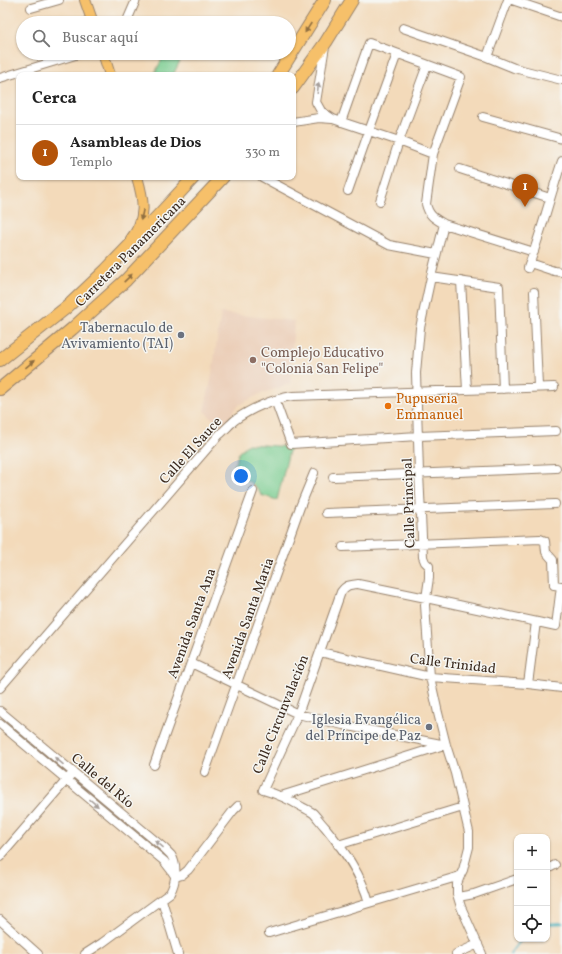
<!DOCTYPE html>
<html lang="es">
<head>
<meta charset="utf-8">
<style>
	body { margin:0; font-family:Vollkorn,serif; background:#f2f2f2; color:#222 }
	.controls { position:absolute; right:12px; bottom:12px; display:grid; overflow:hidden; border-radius:8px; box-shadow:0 1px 3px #0004 }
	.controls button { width:36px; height:36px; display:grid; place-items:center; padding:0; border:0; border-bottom:1px solid #e0e0e0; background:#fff; color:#222; font:20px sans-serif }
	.you { position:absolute; left:241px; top:476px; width:14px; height:14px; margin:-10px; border:3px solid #fff; border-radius:50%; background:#1a73e8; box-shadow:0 0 0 6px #1a73e833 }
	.badge { display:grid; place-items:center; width:26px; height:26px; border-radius:50%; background:#b45309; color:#fff; font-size:13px; font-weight:700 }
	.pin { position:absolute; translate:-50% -33px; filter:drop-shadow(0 1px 2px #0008) }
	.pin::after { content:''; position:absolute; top:21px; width:14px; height:12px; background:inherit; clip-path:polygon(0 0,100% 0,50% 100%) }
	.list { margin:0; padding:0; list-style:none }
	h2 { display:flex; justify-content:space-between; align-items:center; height:52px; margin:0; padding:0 16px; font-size:17px }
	h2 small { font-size:13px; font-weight:400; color:#767676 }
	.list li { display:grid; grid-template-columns:26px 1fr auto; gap:12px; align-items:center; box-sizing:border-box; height:56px; padding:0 16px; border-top:1px solid #e0e0e0 }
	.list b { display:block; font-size:15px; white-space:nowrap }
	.list p { margin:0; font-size:13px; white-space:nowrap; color:#767676 }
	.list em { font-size:13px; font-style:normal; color:#767676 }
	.icon { flex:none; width:22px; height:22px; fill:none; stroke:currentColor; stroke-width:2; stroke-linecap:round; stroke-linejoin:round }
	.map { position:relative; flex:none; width:562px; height:954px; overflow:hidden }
	.search { position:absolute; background:#fff; box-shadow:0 1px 3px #0004; left:16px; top:16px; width:280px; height:44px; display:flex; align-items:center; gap:10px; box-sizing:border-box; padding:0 14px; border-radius:22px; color:#767676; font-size:15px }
	.panel { position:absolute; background:#fff; box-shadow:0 1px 3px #0004; left:16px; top:72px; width:280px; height:108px; border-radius:8px }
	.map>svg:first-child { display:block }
	.built { fill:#ebceb7 }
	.green { fill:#79cc8f; stroke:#5a7b56 }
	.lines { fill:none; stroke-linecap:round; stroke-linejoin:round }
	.stream { stroke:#3babb7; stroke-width:2.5 }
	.minor-casing { stroke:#97826c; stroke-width:10 }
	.major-casing { stroke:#97826c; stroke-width:12 }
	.highway-casing { stroke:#97826c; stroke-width:14 }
	.minor { stroke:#fff; stroke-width:8 }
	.major { stroke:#f6c06b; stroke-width:10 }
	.highway { stroke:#f6c06b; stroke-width:12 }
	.oneway { fill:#8f6e41 }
	.oneway2 { fill:#a79f9a }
	.worship-dot { fill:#6b7280; stroke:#f6f6f2; stroke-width:1.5 }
	.education-dot { fill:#8d6e63; stroke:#f6f6f2; stroke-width:1.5 }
	.food-dot { fill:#e8710a; stroke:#f6f6f2; stroke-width:1.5 }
	.labels { text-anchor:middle; stroke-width:3; stroke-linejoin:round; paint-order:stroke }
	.street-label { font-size:14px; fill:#3b2a1e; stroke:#f6f6f2 }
	.worship-label { font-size:14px; fill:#5b616d; stroke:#f6f6f2; text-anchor:end }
	.education-label { font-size:14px; fill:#785e54; stroke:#f6f6f2; text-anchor:start }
	.food-label { font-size:14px; fill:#c56008; stroke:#f6f6f2; text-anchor:start }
</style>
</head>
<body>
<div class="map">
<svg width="562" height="954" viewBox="0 0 562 954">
	<rect width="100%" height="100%" fill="#f6f6f2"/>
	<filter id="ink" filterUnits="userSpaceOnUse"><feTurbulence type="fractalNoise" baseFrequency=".025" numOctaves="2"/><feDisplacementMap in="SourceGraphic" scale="8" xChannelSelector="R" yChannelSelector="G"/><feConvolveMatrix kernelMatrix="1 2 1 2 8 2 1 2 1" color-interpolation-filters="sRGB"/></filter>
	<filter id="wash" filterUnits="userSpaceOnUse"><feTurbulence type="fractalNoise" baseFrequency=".012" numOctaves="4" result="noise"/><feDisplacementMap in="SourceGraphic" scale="16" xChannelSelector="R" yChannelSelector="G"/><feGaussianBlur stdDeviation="0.9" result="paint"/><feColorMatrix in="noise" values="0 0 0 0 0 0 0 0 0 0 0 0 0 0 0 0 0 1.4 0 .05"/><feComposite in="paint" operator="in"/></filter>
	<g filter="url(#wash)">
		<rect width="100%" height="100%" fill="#f3daba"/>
		<path class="built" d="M221,313L294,321L290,384L260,394L239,405L221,427L204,411L211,380Z"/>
		<path class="green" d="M165,53H184L173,75H154Z
			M248,444L290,447L277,500L261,495C255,481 244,480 231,475L239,452Z"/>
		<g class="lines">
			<path class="stream" d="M547,924L562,923
				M510,954L519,942L524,939"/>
		</g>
	</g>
	<g filter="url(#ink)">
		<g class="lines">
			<g class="minor-casing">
				<path id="minor" d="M512,0L562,17
					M31,8L59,0
					M83,23L92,20
					M126,23L136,0
					M403,28L487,57L514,68L562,80
					M325,46L316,102L321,111L333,119L399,141L433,154
					M487,57L508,0
					M0,78L82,53
					M483,117L562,139
					M293,122L319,118L332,119
					M341,122L369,43L461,77L433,154L426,204C429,216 434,218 444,224L431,277L420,328L416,373L419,473L423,557L425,562L429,566V578L425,605L430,677L438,713L446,745L455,773L469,832V847L463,870L460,876L457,884V894L461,907L482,954
					M460,169L550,198
					M262,177L389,245L436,254
					M348,191L369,131L397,54
					M380,201L399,141L427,65
					M444,224L534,252
					M530,263L554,271L562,272
					M528,268C541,233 550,197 562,161
					M431,277L499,287L503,389
					M461,281L467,390
					M534,292L538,387
					M275,400L291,444L418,436L556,431
					M333,477L556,468
					M326,513L555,504
					M343,547L540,539L545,541L546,552L553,560L554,585L561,586L556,626L426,598L358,584C349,585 346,585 341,592L298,714L263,790C277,794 290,800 302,807C306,809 310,811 313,813C317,817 321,823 325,827C343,849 362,875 369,903L460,876
					M320,652L430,677L528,684L562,688
					M191,663L298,714L343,725L446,745
					M528,684L536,622
					M0,688L219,435C225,430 230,424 235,420C250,409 275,398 293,396L554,387
					M0,711L164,848C167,851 169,853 171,855C178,866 176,882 170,893L102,943L85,954
					M0,724L164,861L171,870L175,876
					M154,765L253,491
					M205,772L300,507L314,473
					M281,796L444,745
					M338,845L463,807
					M0,857L70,776
					M547,869L555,865
					M175,877L182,875L188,870L233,811L238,806
					M458,897L474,894L517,879
					M162,900L178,954
					M0,920L38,954
					M269,933L369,903
					M456,954L478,944"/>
			</g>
			<g class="major-casing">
				<path id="major" d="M85,0L93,23
					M103,53L110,75
					M131,239C147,219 144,200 137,177"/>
			</g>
			<g class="highway-casing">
				<path id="highway" d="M278,75L325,0
					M293,88L326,42L352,0
					M0,360L67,307L106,270L157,217L194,177
					M0,389L72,329L126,280L223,177"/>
			</g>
			<use href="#minor" class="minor"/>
			<use href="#major" class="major"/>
			<use href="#highway" class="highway"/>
		</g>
		<defs><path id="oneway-solid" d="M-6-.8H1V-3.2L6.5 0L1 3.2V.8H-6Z"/></defs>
		<g class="oneway">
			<use href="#oneway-solid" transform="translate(308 28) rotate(123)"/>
			<use href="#oneway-solid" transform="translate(142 215) rotate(102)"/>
			<use href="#oneway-solid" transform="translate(128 278) rotate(-44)"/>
			<use href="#oneway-solid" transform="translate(30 364) rotate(-40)"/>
		</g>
		<g class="oneway2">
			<use href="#oneway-solid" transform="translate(318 88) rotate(-82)"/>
			<use href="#oneway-solid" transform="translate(59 761) rotate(-140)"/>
			<use href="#oneway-solid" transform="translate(94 803) rotate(40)"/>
			<use href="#oneway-solid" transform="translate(159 844) rotate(-140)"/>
		</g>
	</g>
	<g class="worship-dot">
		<circle cx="181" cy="335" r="4"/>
		<circle cx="429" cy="727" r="4"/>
	</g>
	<circle class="education-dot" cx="253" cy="360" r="4"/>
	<circle class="food-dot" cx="388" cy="406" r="4"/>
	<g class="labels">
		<g class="street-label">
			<text transform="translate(130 251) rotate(-45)" y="5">Carretera Panamericana</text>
			<text transform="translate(190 450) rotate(-48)" y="5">Calle El Sauce</text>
			<text transform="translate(408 503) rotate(-92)" y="5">Calle Principal</text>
			<text transform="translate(247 618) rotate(-70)" y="5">Avenida Santa Maria</text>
			<text transform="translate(191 623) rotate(-70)" y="5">Avenida Santa Ana</text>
			<text transform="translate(453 663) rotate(7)" y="5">Calle Trinidad</text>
			<text transform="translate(280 714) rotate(-68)" y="5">Calle Circunvalación</text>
			<text transform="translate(103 780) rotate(40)" y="5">Calle del Río</text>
		</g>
		<g class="worship-label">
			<text x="173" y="332">Tabernaculo de<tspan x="173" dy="16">Avivamiento (TAI)</tspan></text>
			<text x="421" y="724">Iglesia Evangélica<tspan x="421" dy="16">del Príncipe de Paz</tspan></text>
		</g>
		<g class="education-label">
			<text x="261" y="357">Complejo Educativo<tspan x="261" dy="16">"Colonia San Felipe"</tspan></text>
		</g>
		<g class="food-label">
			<text x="396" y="403">Pupuseria<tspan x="396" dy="16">Emmanuel</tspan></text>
		</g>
	</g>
</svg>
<div class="controls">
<button>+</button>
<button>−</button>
<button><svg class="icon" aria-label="locate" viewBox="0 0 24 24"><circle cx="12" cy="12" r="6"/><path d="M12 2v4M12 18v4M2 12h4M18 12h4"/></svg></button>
</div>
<div class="you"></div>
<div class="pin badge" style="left:525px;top:207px">1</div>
<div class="search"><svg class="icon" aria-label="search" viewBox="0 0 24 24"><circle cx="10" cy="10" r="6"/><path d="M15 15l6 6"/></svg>Buscar aquí</div>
<section class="panel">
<h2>Cerca<small></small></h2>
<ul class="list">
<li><span class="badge">1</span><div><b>Asambleas de Dios</b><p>Templo</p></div><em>330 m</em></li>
</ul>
</section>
</div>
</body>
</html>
